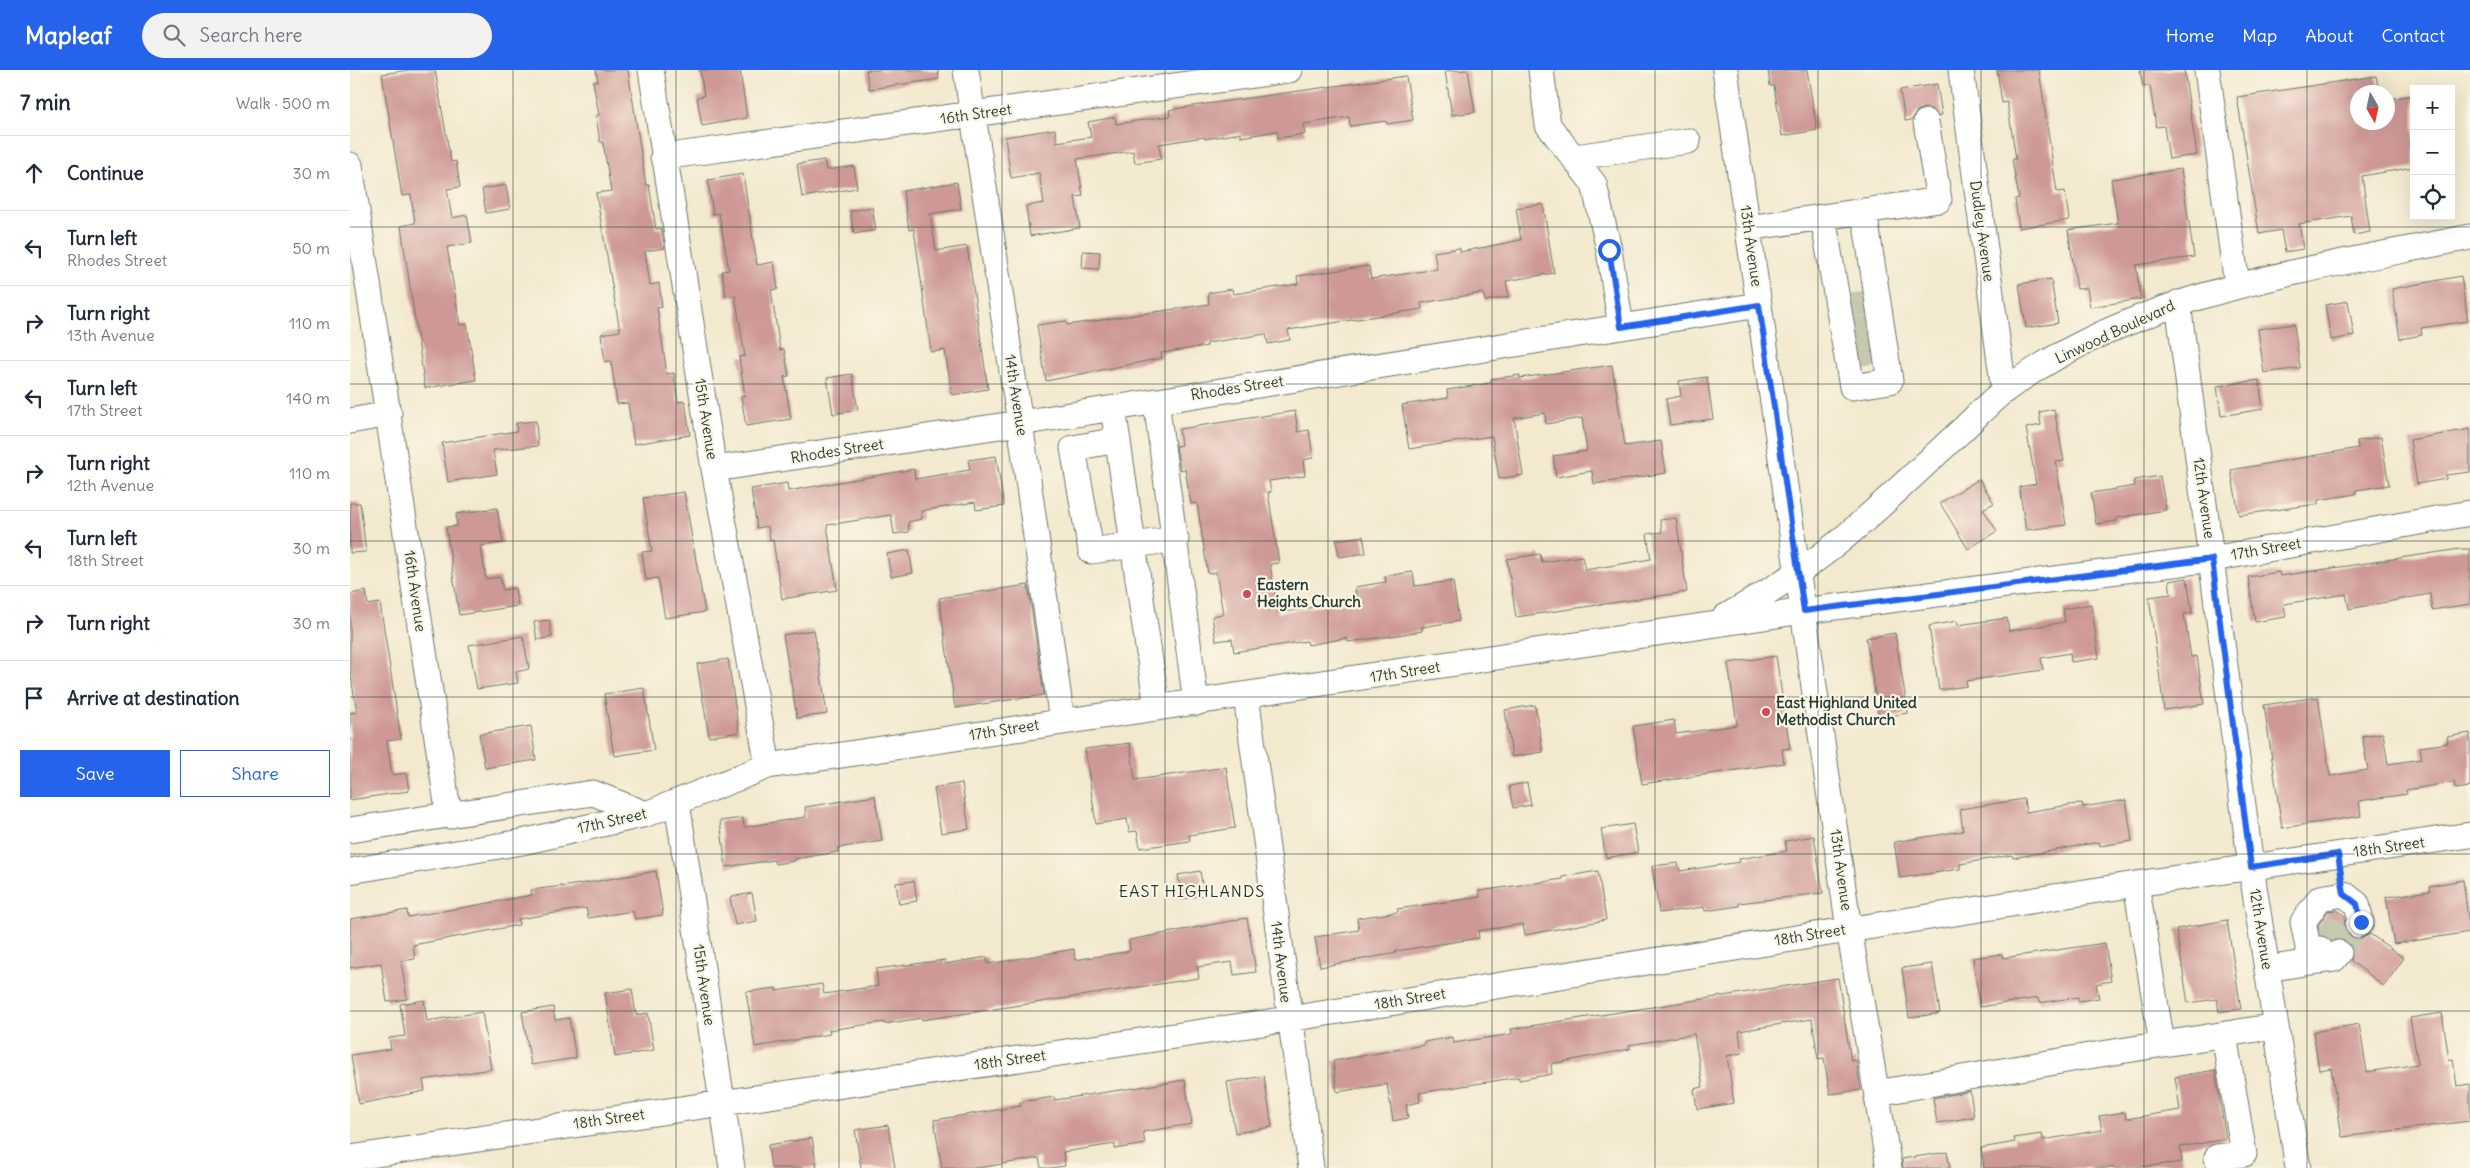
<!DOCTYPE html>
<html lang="en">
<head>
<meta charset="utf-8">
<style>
	body { margin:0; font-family:Delius,sans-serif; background:#f2f2f3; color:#1f2937 }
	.controls { position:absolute; right:15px; top:15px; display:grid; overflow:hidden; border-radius:0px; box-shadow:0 5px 20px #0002 }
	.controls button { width:45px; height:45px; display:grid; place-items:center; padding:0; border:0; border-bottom:1px solid #e0e1e3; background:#fff; color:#1f2937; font:25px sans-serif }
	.compass { position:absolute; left:2000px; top:15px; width:45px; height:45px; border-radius:50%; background:#fff; box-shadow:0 5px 20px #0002; rotate:171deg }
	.stop { position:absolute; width:15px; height:15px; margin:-11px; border:4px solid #2563eb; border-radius:50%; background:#fff }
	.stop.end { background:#2563eb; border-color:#fff; box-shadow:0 1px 5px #0008 }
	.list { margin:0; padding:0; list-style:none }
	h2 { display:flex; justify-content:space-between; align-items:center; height:65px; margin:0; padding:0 20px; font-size:21px }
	h2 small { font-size:16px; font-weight:400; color:#747a83 }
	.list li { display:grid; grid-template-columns:32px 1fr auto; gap:15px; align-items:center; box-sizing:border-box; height:75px; padding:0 20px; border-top:1px solid #e0e1e3 }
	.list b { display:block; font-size:19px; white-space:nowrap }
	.list p { margin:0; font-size:16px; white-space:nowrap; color:#747a83 }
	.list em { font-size:16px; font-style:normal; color:#747a83 }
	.actions { display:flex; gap:10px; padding:15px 20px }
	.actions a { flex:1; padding:11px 0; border:1px solid #2563eb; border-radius:0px; text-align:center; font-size:18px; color:#2563eb }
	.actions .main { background:#2563eb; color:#fff }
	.icon { flex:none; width:28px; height:28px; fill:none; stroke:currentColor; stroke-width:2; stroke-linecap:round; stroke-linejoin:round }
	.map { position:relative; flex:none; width:2120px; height:1098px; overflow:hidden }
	header { display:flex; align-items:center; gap:30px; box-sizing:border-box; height:70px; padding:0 25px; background:#2563eb; color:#fff }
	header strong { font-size:24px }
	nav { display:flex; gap:28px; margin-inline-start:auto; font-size:18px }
	.search { width:350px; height:45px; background:#f2f2f3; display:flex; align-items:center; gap:12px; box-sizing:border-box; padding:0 18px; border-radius:28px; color:#747a83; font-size:19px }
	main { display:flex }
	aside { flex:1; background:#fff }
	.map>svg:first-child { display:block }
	.building { fill:#cd9896 }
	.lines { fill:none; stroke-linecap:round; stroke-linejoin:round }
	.minor-tunnel { stroke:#c8c7af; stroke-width:25; stroke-dasharray:25 12; stroke-linecap:butt }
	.minor-casing { stroke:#69796a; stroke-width:27 }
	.minor { stroke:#fff; stroke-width:25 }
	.route { stroke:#2563eb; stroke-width:6 }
	.grid { fill:none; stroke:#1f3d34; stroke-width:1; stroke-opacity:0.55 }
	.poi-dot { fill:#d1495b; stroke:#fcf5e5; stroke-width:2 }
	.labels { text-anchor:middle; stroke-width:4.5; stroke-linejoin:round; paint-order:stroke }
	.street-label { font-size:15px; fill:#1f3d34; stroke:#fcf5e5 }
	.poi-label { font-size:15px; font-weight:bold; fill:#1f3d34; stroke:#fcf5e5; text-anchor:start }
	.neighbourhood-label { font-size:16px; letter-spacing:1px; fill:#1f3d34; stroke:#fcf5e5 }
</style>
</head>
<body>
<header>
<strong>Mapleaf</strong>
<div class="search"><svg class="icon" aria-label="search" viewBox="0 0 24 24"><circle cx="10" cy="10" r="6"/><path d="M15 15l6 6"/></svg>Search here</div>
<nav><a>Home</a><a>Map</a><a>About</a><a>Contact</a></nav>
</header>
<main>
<aside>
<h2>7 min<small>Walk · 500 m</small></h2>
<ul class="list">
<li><svg class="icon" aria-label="ahead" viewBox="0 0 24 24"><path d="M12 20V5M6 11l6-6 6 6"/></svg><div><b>Continue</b></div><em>30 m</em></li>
<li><svg class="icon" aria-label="left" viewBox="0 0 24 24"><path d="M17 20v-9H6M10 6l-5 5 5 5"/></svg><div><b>Turn left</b><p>Rhodes Street</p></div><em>50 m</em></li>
<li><svg class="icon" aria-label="right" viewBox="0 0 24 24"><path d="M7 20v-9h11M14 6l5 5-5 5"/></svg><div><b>Turn right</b><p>13th Avenue</p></div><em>110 m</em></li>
<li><svg class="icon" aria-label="left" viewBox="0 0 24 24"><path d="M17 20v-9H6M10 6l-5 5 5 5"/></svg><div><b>Turn left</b><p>17th Street</p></div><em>140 m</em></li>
<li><svg class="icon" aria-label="right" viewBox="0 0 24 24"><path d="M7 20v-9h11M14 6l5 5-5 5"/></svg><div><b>Turn right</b><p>12th Avenue</p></div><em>110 m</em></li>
<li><svg class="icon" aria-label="left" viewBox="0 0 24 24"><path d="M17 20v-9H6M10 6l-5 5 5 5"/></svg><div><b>Turn left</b><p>18th Street</p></div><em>30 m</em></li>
<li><svg class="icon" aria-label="right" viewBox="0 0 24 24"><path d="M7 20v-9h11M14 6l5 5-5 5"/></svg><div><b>Turn right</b></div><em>30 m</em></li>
<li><svg class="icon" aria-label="arrive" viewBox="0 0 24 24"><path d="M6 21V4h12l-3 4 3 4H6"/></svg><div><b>Arrive at destination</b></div></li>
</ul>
<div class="actions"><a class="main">Save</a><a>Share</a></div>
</aside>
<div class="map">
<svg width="2120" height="1098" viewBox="0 0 2120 1098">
	<rect width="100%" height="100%" fill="#fcf5e5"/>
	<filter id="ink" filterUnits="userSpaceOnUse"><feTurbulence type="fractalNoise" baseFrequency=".02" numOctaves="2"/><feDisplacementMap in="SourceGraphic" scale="10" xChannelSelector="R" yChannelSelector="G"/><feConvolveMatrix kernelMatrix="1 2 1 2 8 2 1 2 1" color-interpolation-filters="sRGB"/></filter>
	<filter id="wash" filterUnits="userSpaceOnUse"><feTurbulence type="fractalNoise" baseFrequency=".0096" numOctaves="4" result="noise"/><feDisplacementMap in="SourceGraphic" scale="20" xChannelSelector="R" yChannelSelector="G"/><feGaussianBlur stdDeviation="1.12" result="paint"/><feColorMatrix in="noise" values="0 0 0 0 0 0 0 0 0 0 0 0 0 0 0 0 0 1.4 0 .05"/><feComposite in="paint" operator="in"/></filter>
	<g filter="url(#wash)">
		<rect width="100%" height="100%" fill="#f2e9ce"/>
		<g id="blocks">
			<path class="building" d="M59,0H85L101,92L106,91L110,117L97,119L102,148L117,145L122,173L97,177L110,255L117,254L126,310L75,318L51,156L65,153L61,125L52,126L32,4Z
				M246,0H278L296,115H299L306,159L311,158L315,178L295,181L300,215L309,213L312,237L307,238L317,304L324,303L328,332L335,331L340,365L284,374L278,333L267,334L261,291L255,292L251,264L270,261L246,123L261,121L253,72H250L246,46L249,45L243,11H248Z
				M350,0H390L397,48L352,56L347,27L354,26Z
				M516,0H588L589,9L519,19Z
				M1118,0L1125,42L1102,45L1095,1Z
				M1418,0H1457L1467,60L1432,66L1424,16H1420Z
				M1647,0H1689L1707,122L1715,121L1719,150L1669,158L1665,129L1669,128L1662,89H1666L1657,32L1652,33Z
				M1790,0H1834L1847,85L1819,89L1814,56L1806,57L1800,16L1793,17Z
				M1056,6L1063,50L1037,54L1036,51L1000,56L999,47L953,54L955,64L928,68L927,61L891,67V63L855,69L854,67L809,74L811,89L785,93L783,81L727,89L733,126L725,127L730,158L680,166L676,136L694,133L689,103L661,108L655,67L705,59L707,72L741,67L738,52L765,47L766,54L820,46L819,40L849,35Z
				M2026,6L2029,22H2008V52H2038V29L2064,25V97L2012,106L2020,162L2004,165L2001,146L1949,154L1953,179L1935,182L1931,160L1909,164L1887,27Z
				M1587,14L1592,45L1588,46L1581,39L1574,38L1567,41L1562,50L1555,51L1550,20Z
				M474,90L476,100L504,96L507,118L452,127L447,94Z
				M1831,99L1844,187L1786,195L1791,229L1740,237L1737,218L1727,219L1718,160L1768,153L1761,109Z
				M393,104L407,195L424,192L428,219L421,220L430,280L434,279L439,306L434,307L441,349L396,356L391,326H395L389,287L395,286L385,225L376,227L372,201L379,200L369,143L363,144L358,110Z
				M607,112L611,139L580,144L586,181L617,176L638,319L602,325L595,280L581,282L564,159L559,160L553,121Z
				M156,115L160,139L136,143L132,119Z
				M1193,134L1204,203L1156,211L1159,227L1135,231L1133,223L1071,233L1072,239L938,260L940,270L918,274L916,264L857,273V276L811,283L812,288L696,311L687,255L716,251L717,255L859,234L858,223L882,219L883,224L948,214L947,206L1019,196L1021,209L1087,199L1084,182L1110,178V182L1171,170L1166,138Z
				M522,137L526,160L504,164L500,141Z
				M733,181L750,182L749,199L732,198Z
				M2111,206L2118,251L2071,258L2072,265L2050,269L2042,219Z
				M1701,209L1708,253L1676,258L1669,214Z
				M1998,231L2004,266L1981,270L1975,235Z
				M1944,254L1950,298L1914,303L1908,259Z
				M1262,295L1275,376L1311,371L1316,403L1244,414L1242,401L1206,407L1203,386L1237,381L1232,348L1196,354L1195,343L1164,348L1173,405L1149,409L1142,366L1059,379L1052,335L1098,328L1097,320L1141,313V309L1170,305V308Z
				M502,304L508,340L483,344L477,308Z
				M1357,307L1363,349L1320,355L1316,329L1331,326L1329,311Z
				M1909,310L1913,339L1871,346L1867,316Z
				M1704,339L1714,391L1706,392L1716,455L1676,460L1669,417L1686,414L1676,358L1691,355L1689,342Z
				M945,341L948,362L959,360L963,388L953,390L955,406L919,411L921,422H918L929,493L920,494L928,543L1006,530L1005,517L1036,512L1035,506L1063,502L1065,516L1103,511L1109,551L1072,557V561L1042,566L998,572L997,568L958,575L957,571L884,582L882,569L866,571L862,546L873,544L866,502L858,504L847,433L841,434L835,399L830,400L826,376L831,375L829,359Z
				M186,351L188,376L143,380L147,404L98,412L92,373L167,361L166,353Z
				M2120,359V402L2096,405V409L2067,414L2060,370Z
				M2031,367L2039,415L2006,420V424L1968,430V434L1889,445L1881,400L2008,378L2007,371Z
				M646,386L654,436L626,440L625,432L571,441L572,449L558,452L559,462L544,464L541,445L477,455L487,520L432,529L423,470H420L418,456L407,458L401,419L437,413L438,421L564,399L565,409L620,400L618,390Z
				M1810,406L1816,440L1766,448L1767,451L1746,454L1741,423L1785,416L1784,410Z
				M1629,409L1644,433L1633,439L1647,461L1618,479L1590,433Z
				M334,422L355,542L315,548L308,508L296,510L292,482L302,481L293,428Z
				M0,433H10L16,482L0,483Z
				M147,438L153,473L131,476L136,509L150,507L153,520L165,518L168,536L109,545L96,457L107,456L106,444Z
				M1326,448L1337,522L1166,547L1157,489L1190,484L1192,492L1232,486L1235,500L1301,489L1297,464L1312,462L1310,450Z
				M1013,466L1016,483L989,487L986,470Z
				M2110,479H2120V534L2082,540L2080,524L1999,539L1996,524L1934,534L1936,547L1905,552L1898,507L1929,502L1930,506Z
				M559,480L563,503L541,507L537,484Z
				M1837,508L1842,543L1834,544L1841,587L1847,586L1854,634L1814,640L1799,527L1821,524L1819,511Z
				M678,515L694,625L605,638L589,528Z
				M16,521L18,535L30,533L51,669L37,671L42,705L56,703L59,721L0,730V643L7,642L0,601V524Z
				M1741,534L1749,588L1721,592L1720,583L1691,588L1693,600L1616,611L1617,616L1589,620L1579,556L1607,551L1608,555L1657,548L1659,561L1715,552L1713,539Z
				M199,550L202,567L187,570L184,552Z
				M464,560L477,644L447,648L433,565Z
				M1545,563L1558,643L1529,648L1516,568Z
				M173,566L179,599L166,602L168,613L127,619L119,575Z
				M1426,586L1440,678L1432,679L1434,693L1292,714L1283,656L1324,650L1326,664L1387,655L1378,593Z
				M378,589L389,662L359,667L347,594Z
				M294,618L304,680L264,686L254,624Z
				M1968,627L1980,706L2018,700L2012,666L2033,663L2038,694L2072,689L2070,677L2098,673L2097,667L2120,663V717L2106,719L2104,712L2056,720L2057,724L2009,731L2011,746L1932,758L1914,635Z
				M1185,635L1193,682L1162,687L1155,640Z
				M181,656L186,690L135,698L129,664Z
				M780,673L785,710L876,697L885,758L839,765L840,771L790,778L787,761L779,762L777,749L746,754L735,679Z
				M612,713L619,759L591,763L584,718Z
				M1177,713L1181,735L1163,738L1159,716Z
				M525,726L532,771L487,778L488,782L445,789V791L425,794L424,790L376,797L370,751L393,748L394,757L456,747L455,737Z
				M1674,729L1676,742L1732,733L1733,737L1776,730L1782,771L1750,776L1749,772L1663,788L1662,785L1610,794V799L1550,808L1544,772L1613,761L1610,739Z
				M1283,754L1288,782L1256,788L1251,759Z
				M1464,766L1473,823L1389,833V836L1355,841L1354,837L1309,843L1302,796L1328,793L1330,801L1390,792L1389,789L1437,781L1435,771Z
				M306,801L313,845L285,849L283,841L238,848L236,838L168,849L169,855L63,875L65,889L51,891L57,929L37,932L31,893L0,898V849L57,840L58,847L122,836L182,825L181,820L212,816V817Z
				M850,801L854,825L832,829L828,805Z
				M1248,801L1256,850L1175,865L1173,854L1128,861L1129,868L1046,881V883L970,897L965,867L1009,860L1007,848L1048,842L1047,839L1130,827L1129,821L1213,809L1212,807Z
				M2113,810L2120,862L2044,874L2036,827L2080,821L2079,816Z
				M564,811L567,831L549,834L546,813Z
				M402,823L407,851L385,855L380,827Z
				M1987,840L1995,846L1994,858L1998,865L2011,869L2020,864L2054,888L2034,916L2001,891L2003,879L1998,872L1991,869L1982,871L1978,867L1970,865L1968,855L1978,841Z
				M897,848L906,902L884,905L882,892L847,897L849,908L572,950V948L534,954V952L479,960L480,964L405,977L396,922L426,918V921L472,914L474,924L528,916L526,899L595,890V894L637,887L638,894L724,879L725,890L780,881L779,870Z
				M1877,850L1891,939L1869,942L1867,929L1838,933L1826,859Z
				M1755,873L1761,911L1746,914L1749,928L1729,931L1728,927L1689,933L1688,928L1630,937L1623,888L1652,884L1653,888Z
				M1582,894L1590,943L1559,948L1552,898Z
				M1488,908L1501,991L1506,990L1511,1020L1480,1024L1474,988L1468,989L1462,949L1389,961L1392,983L1377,986L1384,1033L1347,1039L1344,1019L1353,1017L1344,964L1279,975L1280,979L1201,994L1202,1004L1169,1010V1007L1069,1023L1070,1032L1056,1035L1058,1048L1043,1051L1037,1014L987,1022L983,991L1074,975V972L1102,967L1103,973L1162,964L1161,959Z
				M282,919L286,945L298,943L304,980L265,987L255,923Z
				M74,930L77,951L132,942L141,999L73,1010L75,1021L9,1034L1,985L41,979L39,968L55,966L50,934Z
				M203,937L205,950L219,948L226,988L181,995L172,942Z
				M2092,943L2099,990L2103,989L2107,1016L2120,1014V1051L1992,1067L1981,998L1969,1000L1963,962L2009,954L2017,1002L2068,994L2060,948Z
				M1865,1000L1876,1069L1830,1077L1832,1092L1782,1098H1634L1631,1078L1665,1072L1664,1068L1692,1064L1693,1070L1752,1060L1749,1046L1775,1042L1776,1049L1830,1040L1825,1007Z
				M914,1006L922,1057L885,1063L877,1012Z
				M835,1010L842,1054L793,1062L795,1074L765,1079V1074L713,1082L715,1096L701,1098H691L689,1088L628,1098H592L584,1050L671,1036L670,1032L704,1027L705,1030Z
				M1620,1021L1624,1047L1587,1053L1583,1028Z
				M538,1055L545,1098H511L505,1060Z
				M462,1068L467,1098H421L418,1075Z
				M1597,1082L1600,1098H1553L1552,1089Z"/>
		</g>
	</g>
	<g filter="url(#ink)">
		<use href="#blocks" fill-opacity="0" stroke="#69796a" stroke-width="1"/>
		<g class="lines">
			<path class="minor-tunnel" d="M1501,235L1522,232
				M1504,260L1525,257
				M1507,284L1529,280
				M1975,872L1994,845
				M1989,883L2008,855"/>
			<g class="minor-casing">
				<path id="minor" d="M301,0L364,399L418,696
					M616,0L670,353L712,651
					M1191,0L1198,55L1244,114L1259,180L1271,257
					M1375,0L1499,859L1539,1098
					M1611,0L1654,321
					M1857,0L1887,215
					M313,87L939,0
					M1225,87L1338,71
					M0,95L99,746
					M1473,147L1502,317L1540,311L1514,141
					M1398,158L1589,130L1576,52
					M1828,233L1901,797L1948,1098
					M806,331L846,633
					M763,338L807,638
					M0,351L39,344
					M768,370L723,378L741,481L826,469
					M364,399L670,353L1409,235
					M1375,547C1419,522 1466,493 1503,460C1540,428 1575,394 1611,361C1625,348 1639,332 1655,320C1791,221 1959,200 2120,167
					M896,626L961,1098
					M327,732L382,1098
					M0,760L243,723L296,744
					M0,801L172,772L296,744L418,696L1453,541L1862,489L2120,443
					M1786,814L1812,974
					M1989,883L1984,889L1961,892L1953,852L1970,828L1994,824L2007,834L2011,852L2008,855
					M1917,899L1961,892L1970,879
					M1527,1023L1739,986L1926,956
					M0,1088L939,949L1786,814L2120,765
					M1869,1098L1867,1087L1894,1084L1874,965"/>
			</g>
			<use href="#minor" class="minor"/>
		</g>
	</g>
	<g class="lines" filter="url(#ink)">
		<path class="route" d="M1259,180L1271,257L1409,235L1454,541L1862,489L1901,797L1988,784L1994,824L2007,834L2011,852"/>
	</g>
	<path class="grid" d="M163,0V1098M326,0V1098M489,0V1098M652,0V1098M815,0V1098M978,0V1098M1142,0V1098M1305,0V1098M1468,0V1098M1631,0V1098M1794,0V1098M1957,0V1098M0,157H2120M0,314H2120M0,471H2120M0,627H2120M0,784H2120M0,941H2120"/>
	<g class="poi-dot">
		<circle cx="897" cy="524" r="5"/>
		<circle cx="1416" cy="642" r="5"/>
	</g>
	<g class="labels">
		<g class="street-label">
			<text transform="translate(626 44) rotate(-8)" y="5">16th Street</text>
			<text transform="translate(1632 161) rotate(82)" y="5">Dudley Avenue</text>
			<text transform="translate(1401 176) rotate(82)" y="5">13th Avenue</text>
			<text transform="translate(1765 262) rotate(-25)" y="5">Linwood Boulevard</text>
			<text transform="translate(887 318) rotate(-9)" y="5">Rhodes Street</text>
			<text transform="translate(666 325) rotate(81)" y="5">14th Avenue</text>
			<text transform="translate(356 349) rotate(81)" y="5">15th Avenue</text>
			<text transform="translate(487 381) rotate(-9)" y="5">Rhodes Street</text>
			<text transform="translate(1854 428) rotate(82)" y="5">12th Avenue</text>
			<text transform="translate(1916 479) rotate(-10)" y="5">17th Street</text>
			<text transform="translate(65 521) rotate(82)" y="5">16th Avenue</text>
			<text transform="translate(1055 602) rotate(-9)" y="5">17th Street</text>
			<text transform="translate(654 660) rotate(-9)" y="5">17th Street</text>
			<text transform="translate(262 751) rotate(-13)" y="5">17th Street</text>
			<text transform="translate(2039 777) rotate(-8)" y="5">18th Street</text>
			<text transform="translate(1491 800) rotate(82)" y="5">13th Avenue</text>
			<text transform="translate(1911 859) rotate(81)" y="5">12th Avenue</text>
			<text transform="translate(1460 865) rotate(-9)" y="5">18th Street</text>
			<text transform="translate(931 892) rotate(83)" y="5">14th Avenue</text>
			<text transform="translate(354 915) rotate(82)" y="5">15th Avenue</text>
			<text transform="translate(1060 929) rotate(-9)" y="5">18th Street</text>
			<text transform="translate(660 990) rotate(-8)" y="5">18th Street</text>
			<text transform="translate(259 1049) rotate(-8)" y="5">18th Street</text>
		</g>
		<g class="poi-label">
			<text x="907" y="520">Eastern<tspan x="907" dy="17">Heights Church</tspan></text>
			<text x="1426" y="638">East Highland United<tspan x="1426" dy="17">Methodist Church</tspan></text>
		</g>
		<g class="neighbourhood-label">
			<text x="842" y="827">EAST HIGHLANDS</text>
		</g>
	</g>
</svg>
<div class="controls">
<button>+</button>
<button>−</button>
<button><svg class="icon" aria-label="locate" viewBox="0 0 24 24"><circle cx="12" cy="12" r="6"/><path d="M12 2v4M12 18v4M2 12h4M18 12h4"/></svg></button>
</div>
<svg class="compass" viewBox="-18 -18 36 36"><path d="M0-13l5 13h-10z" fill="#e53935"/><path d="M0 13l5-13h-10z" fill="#747a83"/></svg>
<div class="stop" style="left:1259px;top:180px"></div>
<div class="stop end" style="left:2011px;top:852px"></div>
</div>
</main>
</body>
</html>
